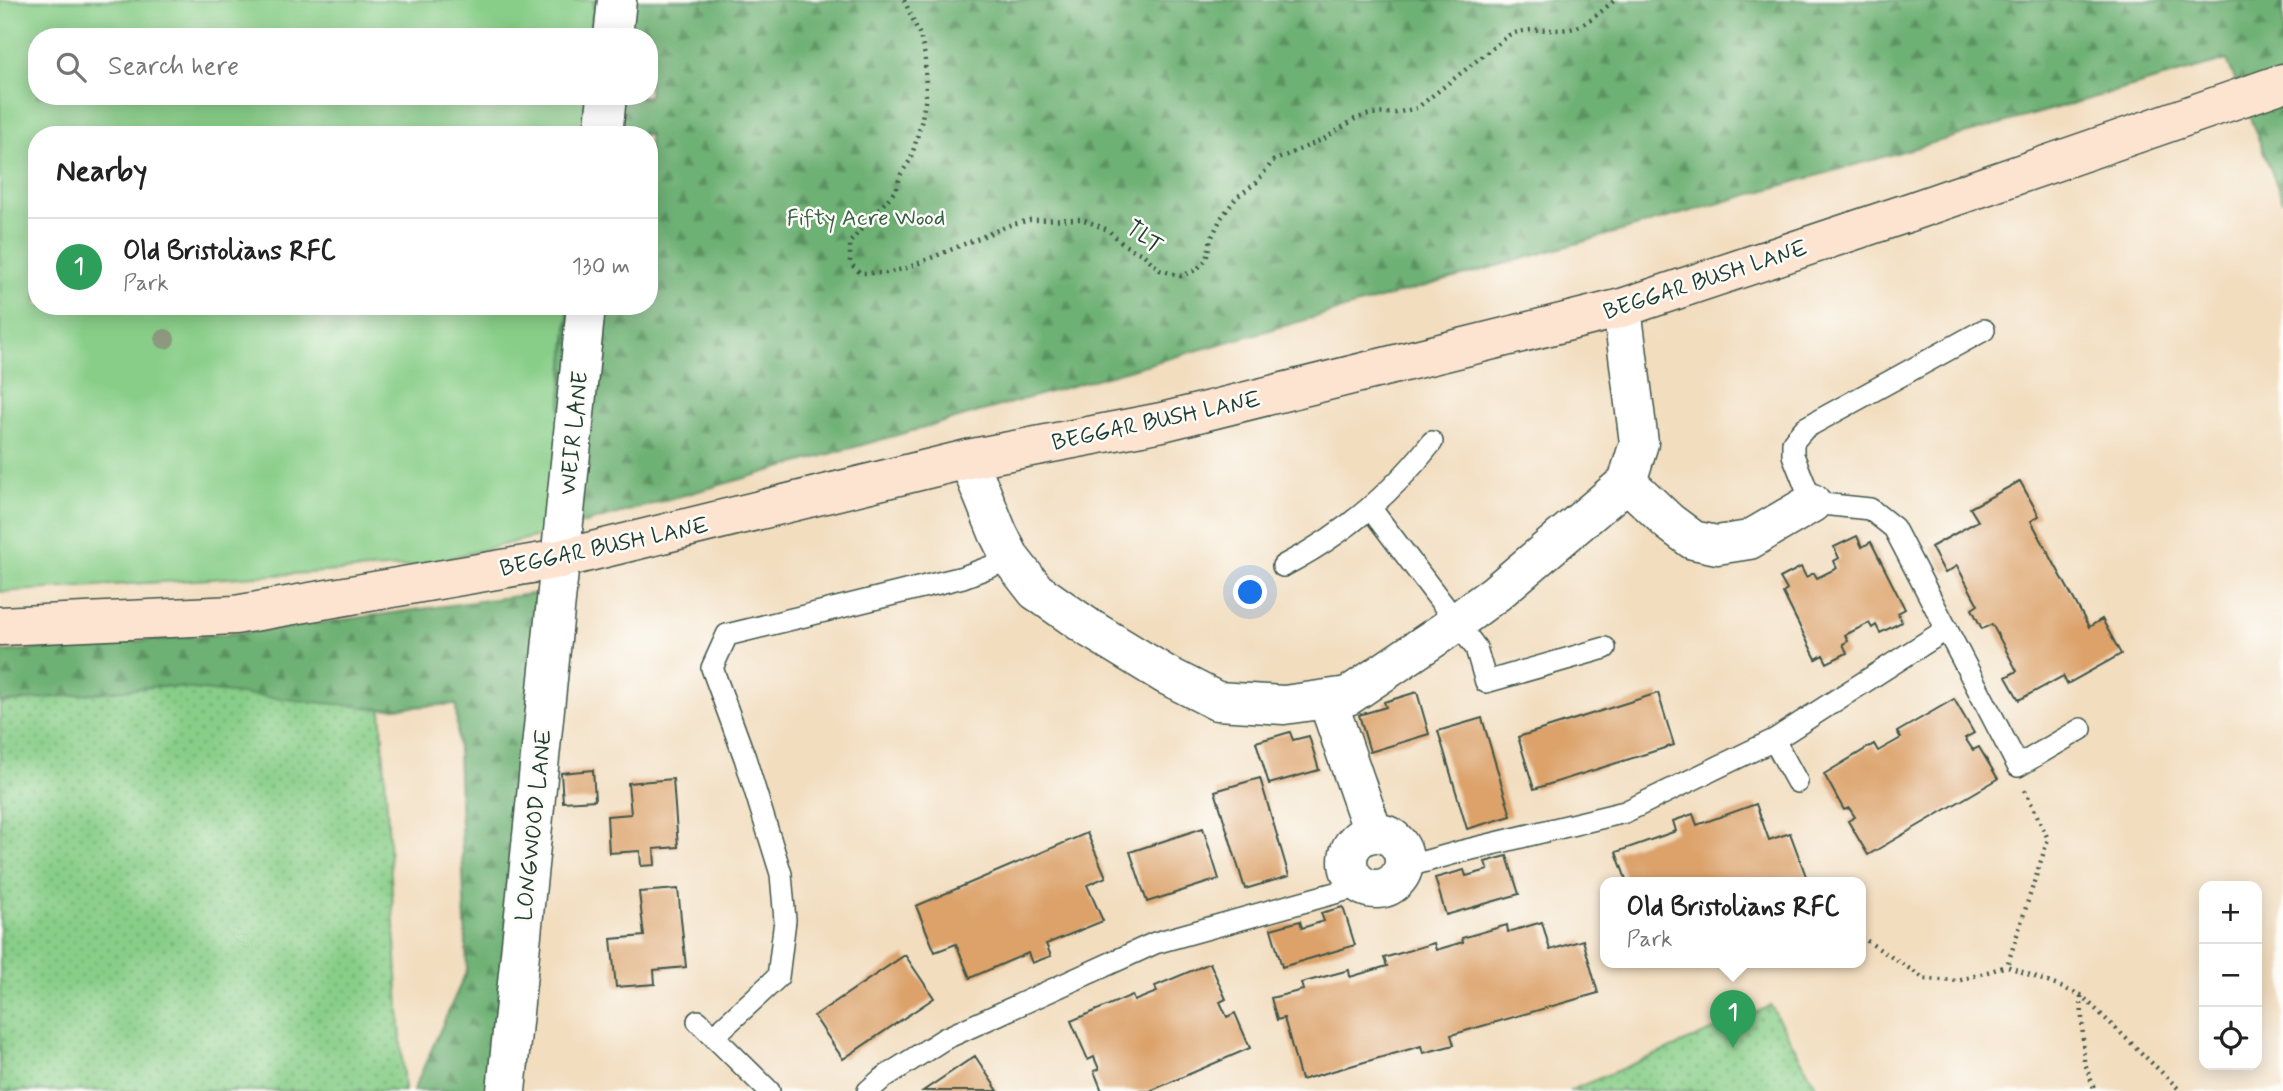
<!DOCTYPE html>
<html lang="en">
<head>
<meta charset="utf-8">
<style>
	body { margin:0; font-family:Mynerve,sans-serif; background:#f6f6f6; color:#222 }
	.controls { position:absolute; right:21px; bottom:21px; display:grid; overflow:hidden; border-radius:14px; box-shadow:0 4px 18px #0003 }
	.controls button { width:63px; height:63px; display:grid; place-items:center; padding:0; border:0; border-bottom:2px solid #e0e0e0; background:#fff; color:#222; font:35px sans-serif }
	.you { position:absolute; left:1251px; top:593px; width:24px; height:24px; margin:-18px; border:5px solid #fff; border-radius:50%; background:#1a73e8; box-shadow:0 0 0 10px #1a73e833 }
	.badge { display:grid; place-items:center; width:46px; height:46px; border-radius:50%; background:#0b8043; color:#fff; font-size:23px; font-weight:700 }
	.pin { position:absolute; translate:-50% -58px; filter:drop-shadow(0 2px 4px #0008) }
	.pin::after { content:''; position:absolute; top:37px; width:24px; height:21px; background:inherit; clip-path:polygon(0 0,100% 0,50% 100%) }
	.popup { position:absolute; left:1600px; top:877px; width:266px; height:91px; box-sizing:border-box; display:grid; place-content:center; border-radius:14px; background:#fff; filter:drop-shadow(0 2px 5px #0005); font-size:23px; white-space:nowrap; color:#767676 }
	.popup b { font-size:26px; color:#222 }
	.popup::after { content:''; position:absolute; left:50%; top:100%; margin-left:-14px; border:14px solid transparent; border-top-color:#fff }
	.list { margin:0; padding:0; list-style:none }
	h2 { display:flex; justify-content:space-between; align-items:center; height:91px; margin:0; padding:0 28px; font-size:30px }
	h2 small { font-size:23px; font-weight:400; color:#767676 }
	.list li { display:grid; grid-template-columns:46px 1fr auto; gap:21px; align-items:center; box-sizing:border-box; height:98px; padding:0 28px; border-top:2px solid #e0e0e0 }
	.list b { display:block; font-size:26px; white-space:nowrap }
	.list p { margin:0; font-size:23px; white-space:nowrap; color:#767676 }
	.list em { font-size:23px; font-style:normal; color:#767676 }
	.icon { flex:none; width:38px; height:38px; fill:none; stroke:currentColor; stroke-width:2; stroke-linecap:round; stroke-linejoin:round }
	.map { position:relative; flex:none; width:2283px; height:1091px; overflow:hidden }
	.search { position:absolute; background:#fff; box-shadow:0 4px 18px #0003; left:28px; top:28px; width:630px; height:77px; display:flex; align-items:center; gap:18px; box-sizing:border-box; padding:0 24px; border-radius:28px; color:#767676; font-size:26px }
	.panel { position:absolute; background:#fff; box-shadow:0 4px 18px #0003; left:28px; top:126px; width:630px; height:189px; border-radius:28px }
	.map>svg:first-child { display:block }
	.green { fill:#88ce88; stroke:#54865e; stroke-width:2 }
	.forest { fill:url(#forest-firs); stroke:#467754; stroke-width:2 }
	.park { fill:url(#park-dots); stroke:#54865e; stroke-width:2 }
	.building { fill:#dca26a }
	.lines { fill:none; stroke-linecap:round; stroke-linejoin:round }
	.lane-casing { stroke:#3f5549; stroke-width:24 }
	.street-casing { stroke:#3f5549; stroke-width:41 }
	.secondary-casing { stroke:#3f5549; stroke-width:41 }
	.path { stroke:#3f5549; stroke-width:4.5; stroke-dasharray:2 5; stroke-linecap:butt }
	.lane { stroke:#fff; stroke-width:21 }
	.street { stroke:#fff; stroke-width:38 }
	.secondary { stroke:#fde4d1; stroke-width:38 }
	.tree { fill:#8c997e }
	.labels { text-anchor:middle; stroke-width:5; stroke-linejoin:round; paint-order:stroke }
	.park-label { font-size:23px; fill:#396149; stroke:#fdfcf7 }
	.street-label { font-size:23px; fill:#1f3d34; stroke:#fdfcf7 }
</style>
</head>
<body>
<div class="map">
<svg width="2283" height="1091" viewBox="0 0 2283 1091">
	<defs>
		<pattern id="forest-firs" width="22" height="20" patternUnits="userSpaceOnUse" patternTransform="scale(1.75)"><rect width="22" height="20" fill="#6eb174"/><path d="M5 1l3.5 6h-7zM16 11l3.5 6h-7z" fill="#5a9160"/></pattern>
		<pattern id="park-dots" width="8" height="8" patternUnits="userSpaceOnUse" patternTransform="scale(1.75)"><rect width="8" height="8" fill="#88ce88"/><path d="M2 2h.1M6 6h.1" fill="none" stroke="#6fa870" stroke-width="1.8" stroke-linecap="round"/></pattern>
	</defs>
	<rect width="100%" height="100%" fill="#fdfcf7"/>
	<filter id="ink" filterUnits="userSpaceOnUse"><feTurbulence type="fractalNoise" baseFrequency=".0143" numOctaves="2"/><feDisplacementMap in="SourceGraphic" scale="14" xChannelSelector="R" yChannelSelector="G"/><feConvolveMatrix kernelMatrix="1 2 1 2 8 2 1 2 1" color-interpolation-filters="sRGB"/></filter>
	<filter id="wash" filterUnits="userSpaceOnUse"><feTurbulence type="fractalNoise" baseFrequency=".00686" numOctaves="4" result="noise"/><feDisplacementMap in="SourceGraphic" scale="28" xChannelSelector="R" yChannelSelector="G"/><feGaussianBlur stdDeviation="1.57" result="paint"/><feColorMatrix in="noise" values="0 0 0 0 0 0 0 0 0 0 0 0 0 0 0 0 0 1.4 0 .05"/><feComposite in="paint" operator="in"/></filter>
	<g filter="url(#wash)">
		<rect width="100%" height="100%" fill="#f2ddbf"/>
		<path class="green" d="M0,0H594L591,37H37V96H586L583,135H37V306H569L550,533L418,566L0,592Z"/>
		<path class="forest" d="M594,0H2283V201L2227,60L550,533L569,306H649V135H583L586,96H649V37H591Z
			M567,589L515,1091H413L467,970L456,704L381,709L162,686L0,703V652L262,631Z"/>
		<path class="park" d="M162,686L381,709L404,1091H0V703Z
			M1771,1006L1819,1091H1569Z"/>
		<g id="blocks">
			<path class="building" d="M2020,481L2039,516L2031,521L2089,627L2102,619L2121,654L2067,684L2063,676L2019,700L2006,677L2017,671L1992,624L1982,629L1972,609L1978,605L1957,566L1945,573L1931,547L1978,521L1970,508Z
				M1857,536L1862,547L1871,542L1905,609L1898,613L1902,622L1880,633L1876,625L1872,628L1869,623L1845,635L1848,641L1843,644L1847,653L1827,663L1823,655L1816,659L1783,593L1787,590L1780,578L1801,567L1806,577L1814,573L1817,578L1837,568L1834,561L1839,558L1834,547Z
				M1417,692L1429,734L1370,752L1359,715L1386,707L1384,702Z
				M1658,693L1674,745L1534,789L1518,737Z
				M1954,699L1974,733L1965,738L1973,750L1979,747L1998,779L1868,855L1848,821L1855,817L1849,808L1844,810L1824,774L1874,744L1878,751L1901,738L1897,732Z
				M1482,718L1511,816L1467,829L1438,731Z
				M1290,732L1293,740L1309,736L1319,770L1269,784L1256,742Z
				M593,770L595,800L563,802L561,773Z
				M1260,778L1289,876L1245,889L1215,791Z
				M673,779L678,847L654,849L655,865L641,866L640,851L609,853L607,816L631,814L628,783Z
				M1756,804L1769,840L1790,833L1807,879L1799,882H1627L1616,852L1676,831L1673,821L1693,814L1697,825Z
				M1203,828L1219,879L1147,902L1130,852Z
				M1087,833L1106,877L1087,885L1103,921L1046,944L1051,956L1032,963L1028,953L970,978L956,944L935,952L916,906Z
				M1507,856L1519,894L1446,915L1435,878L1464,870L1466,876L1488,870L1485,862Z
				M678,889L686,967L654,970L655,984L616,987L611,939L644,936L639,892Z
				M1343,907L1355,945L1282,967L1271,929L1300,921L1302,928L1324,921L1321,913Z
				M1542,922L1550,950L1583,940L1598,993L1451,1035L1454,1045L1423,1053L1421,1046L1301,1080L1284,1018L1277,1020L1271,998L1303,990L1301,983L1349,970L1350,977L1387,966L1384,958L1434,943L1436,950L1463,942L1462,938L1507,925L1508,932Z
				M905,955L934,998L843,1059L814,1016Z
				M1210,963L1226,999L1220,1002L1227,1017L1235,1013L1250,1048L1150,1091H1102L1094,1071L1099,1069L1094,1057L1088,1060L1071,1021L1132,995L1134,1001L1157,992L1155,986Z
				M975,1056L998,1091H923Z"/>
		</g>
	</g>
	<g filter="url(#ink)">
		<use href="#blocks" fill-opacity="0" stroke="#3f5549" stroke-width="2"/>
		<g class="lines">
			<g class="lane-casing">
				<path id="lane" d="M1984,330L1805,428L1793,442V455L1812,503L1870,509L1894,528L2018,766L2081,729
					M1371,509L1476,648L1486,682L1605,648
					M1283,566C1343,535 1391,495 1432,442
					M1774,740L1797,782
					M1405,867L1459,852L1625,812L1774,740L1947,629
					M698,1021L769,1091
					M714,1036L778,977L785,920L781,874L745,758L712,668L727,635L963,577L1011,559
					M868,1091L883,1078L944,1039L1155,943L1360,886"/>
			</g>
			<g class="street-casing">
				<path id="street" d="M613,37L617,0
					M603,135L607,96
					M968,459L998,533L1011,559L1036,591L1089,628L1166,675L1217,701L1284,705L1348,696L1443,632L1496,593L1627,482L1639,443L1622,308
					M1627,482L1669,522L1693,540L1717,545L1749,540L1812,503
					M1327,699L1373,832
					M1348 861a28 28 0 1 1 56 0a28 28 0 1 1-56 0Z
					M506,1091L586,306"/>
			</g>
			<g class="secondary-casing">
				<path id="secondary" d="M0,626L235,615L560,559L968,459L1162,422L1622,308L1913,211L2283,83"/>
			</g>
			<path class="path" d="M904,0L920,35L925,56L926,97L921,123L911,159L901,174L896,190L850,242V263L860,273H886L907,268L1010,225L1030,220L1082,219L1108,230L1124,245L1144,255L1160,270L1181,276L1196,270L1206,260L1211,239L1221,218L1237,197L1257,182L1273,161L1324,139L1355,119L1370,114L1396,113L1417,108L1509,35C1532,26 1546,32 1569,29C1586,27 1602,10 1615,0
				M2025,790L2048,839L2007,966L2081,995L2181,1091
				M1861,937L1925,979L1958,981L2007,966
				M2081,996L2084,1061L2095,1091"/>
			<use href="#lane" class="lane"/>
			<use href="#street" class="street"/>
			<use href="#secondary" class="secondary"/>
		</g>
		<circle class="tree" cx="165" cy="339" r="10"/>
	</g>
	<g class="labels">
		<g class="park-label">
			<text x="866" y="225">Fifty Acre Wood</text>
		</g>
		<g class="street-label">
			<text transform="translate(1145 236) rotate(38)" y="8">TLT</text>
			<text transform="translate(1705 279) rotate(-18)" y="8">BEGGAR BUSH LANE</text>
			<text transform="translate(1156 420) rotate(-12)" y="8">BEGGAR BUSH LANE</text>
			<text transform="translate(573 433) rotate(-84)" y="8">WEIR LANE</text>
			<text transform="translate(604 546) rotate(-12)" y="8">BEGGAR BUSH LANE</text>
			<text transform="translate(533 825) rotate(-84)" y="8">LONGWOOD LANE</text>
		</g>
	</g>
</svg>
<div class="controls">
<button>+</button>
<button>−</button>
<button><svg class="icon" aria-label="locate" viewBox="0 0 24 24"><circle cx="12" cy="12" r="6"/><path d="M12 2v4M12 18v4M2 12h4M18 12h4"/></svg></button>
</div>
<div class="you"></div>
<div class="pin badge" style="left:1733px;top:1048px;background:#2e9e5b">1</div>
<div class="popup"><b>Old Bristolians RFC</b>Park</div>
<div class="search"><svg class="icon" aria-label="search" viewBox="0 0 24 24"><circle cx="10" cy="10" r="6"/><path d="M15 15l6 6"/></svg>Search here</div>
<section class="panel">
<h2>Nearby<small></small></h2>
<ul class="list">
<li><span class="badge" style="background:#2e9e5b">1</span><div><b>Old Bristolians RFC</b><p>Park</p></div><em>130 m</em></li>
</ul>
</section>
</div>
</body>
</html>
